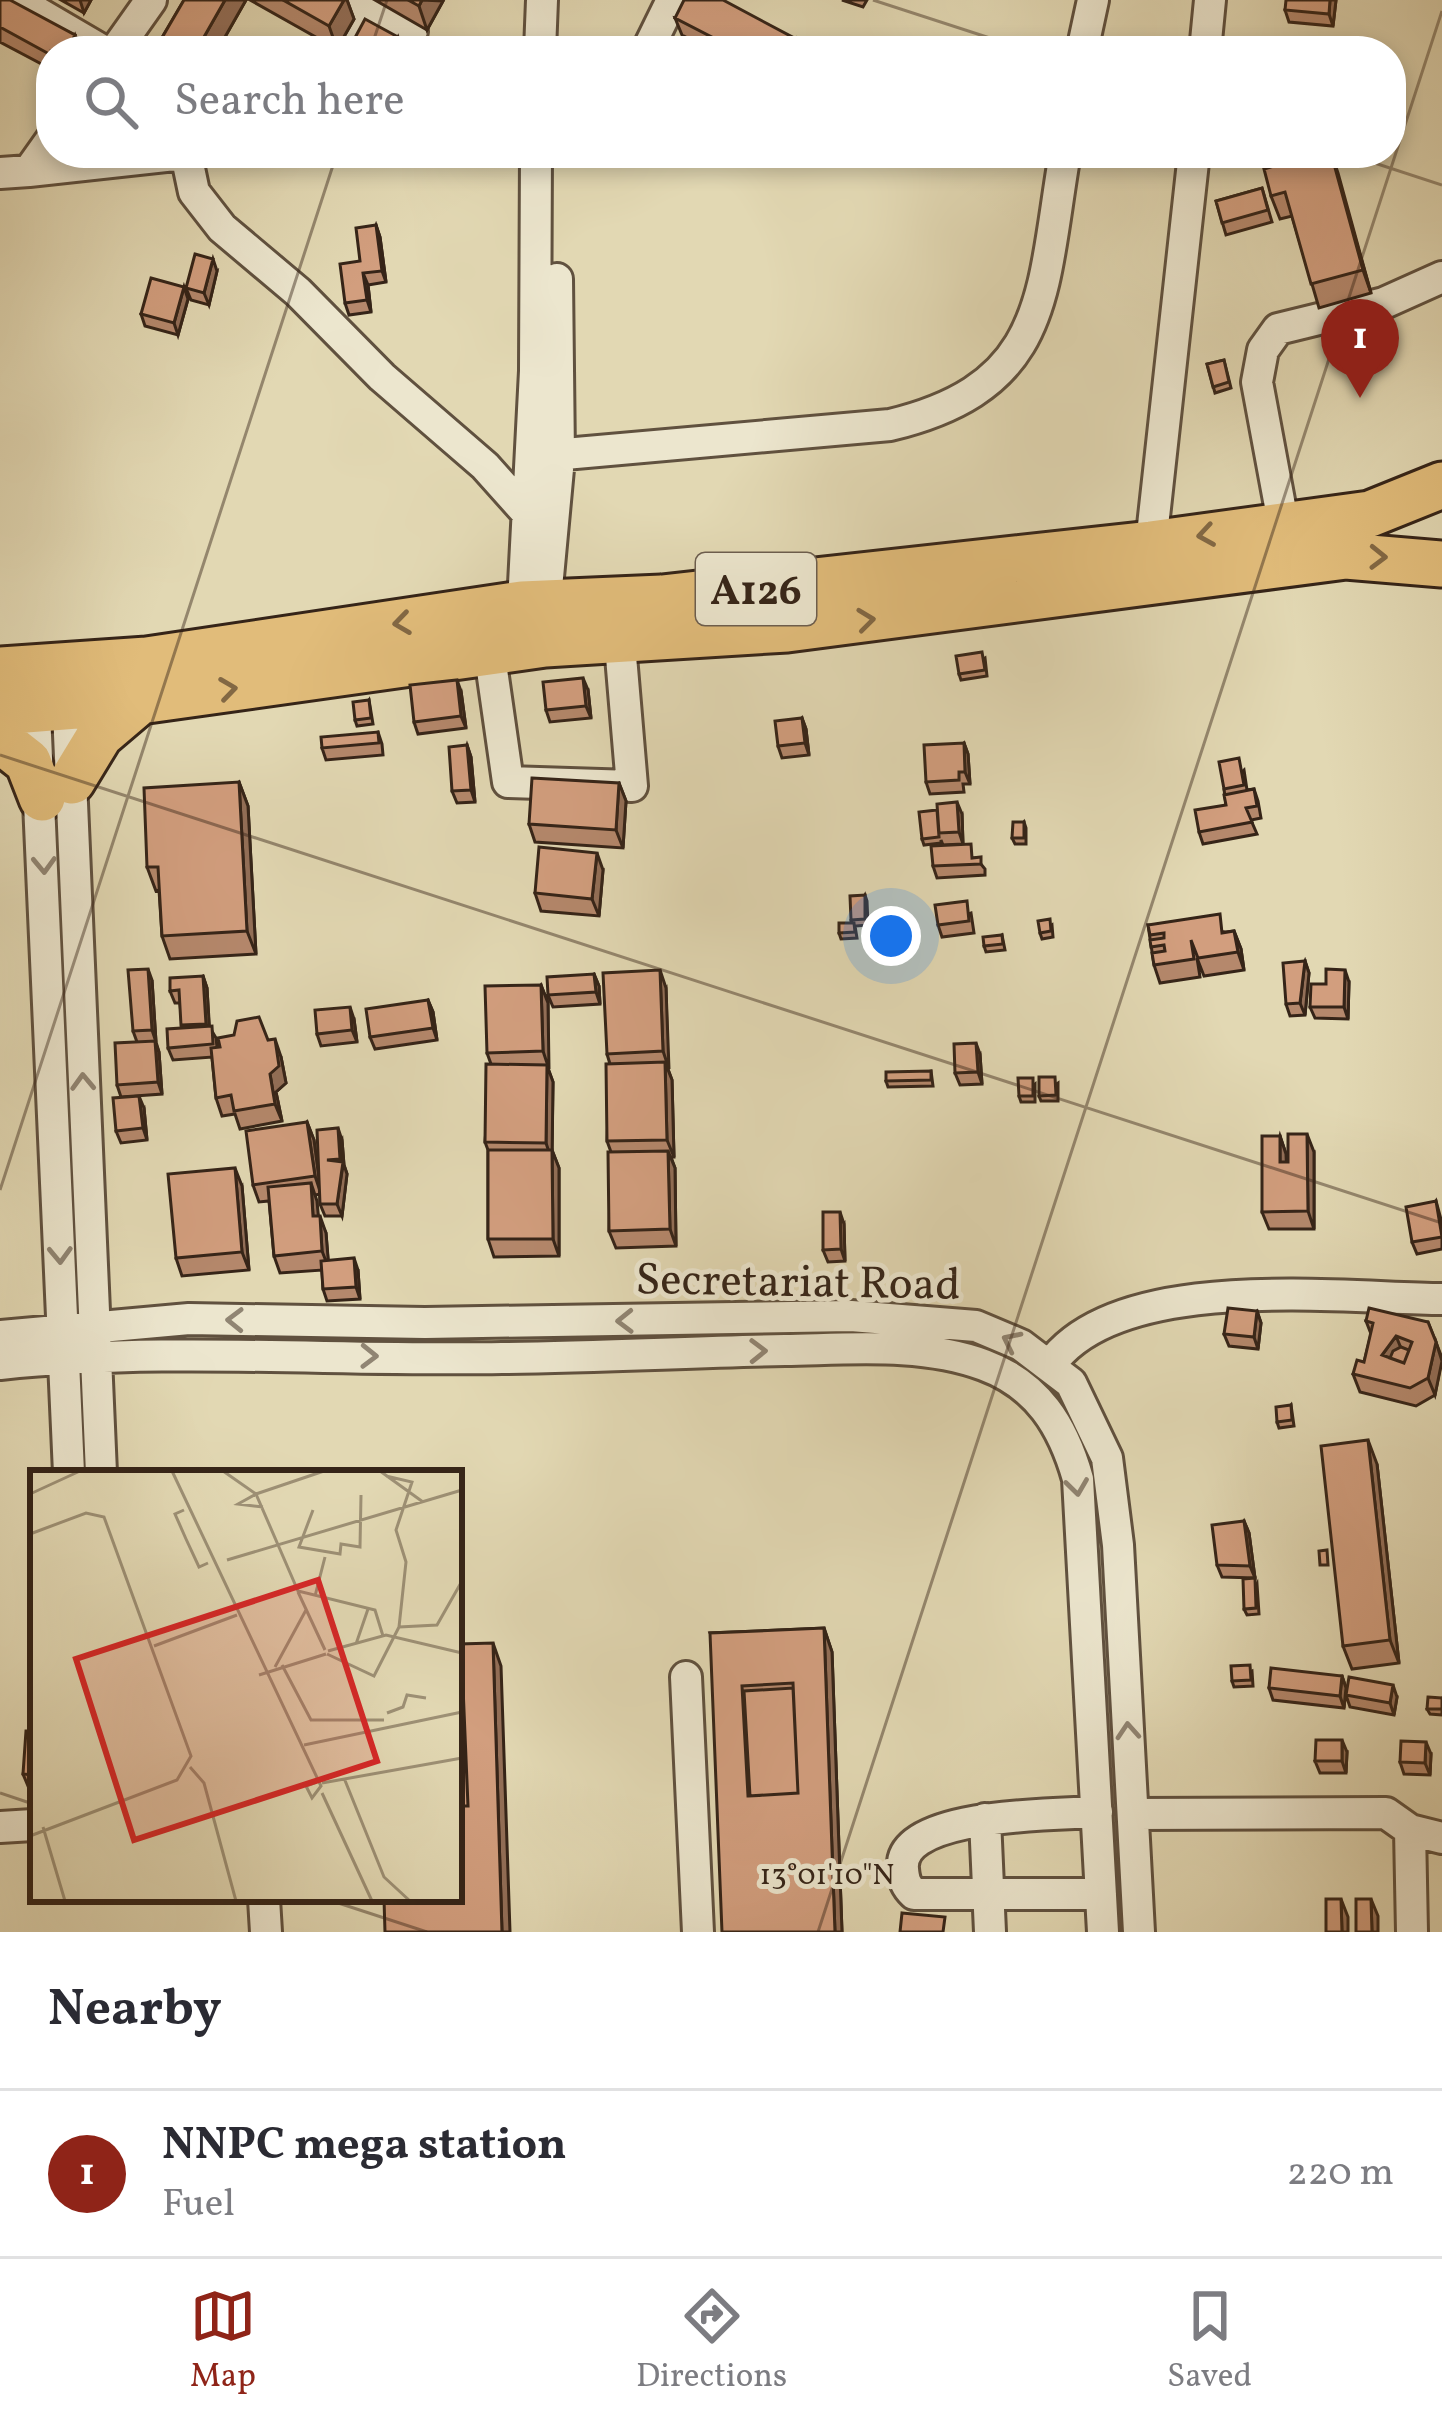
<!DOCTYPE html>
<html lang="en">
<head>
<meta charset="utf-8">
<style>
	body { margin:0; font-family:Vollkorn,serif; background:#f2f2f3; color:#2b2b33 }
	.you { position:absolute; left:891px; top:936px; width:42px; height:42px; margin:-30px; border:9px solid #fff; border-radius:50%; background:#1a73e8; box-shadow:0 0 0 18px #1a73e833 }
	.badge { display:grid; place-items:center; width:78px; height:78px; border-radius:50%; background:#8f2418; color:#fff; font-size:39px; font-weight:700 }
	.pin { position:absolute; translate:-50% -99px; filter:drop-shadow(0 3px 6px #0008) }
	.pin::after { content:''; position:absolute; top:63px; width:42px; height:36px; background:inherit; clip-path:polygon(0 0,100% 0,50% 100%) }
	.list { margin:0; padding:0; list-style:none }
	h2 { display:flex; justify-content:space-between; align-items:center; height:156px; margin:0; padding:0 48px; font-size:51px }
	h2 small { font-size:39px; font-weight:400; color:#7c7c81 }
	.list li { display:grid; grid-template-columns:78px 1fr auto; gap:36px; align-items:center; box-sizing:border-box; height:168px; padding:0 48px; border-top:3px solid #e1e1e2 }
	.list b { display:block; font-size:45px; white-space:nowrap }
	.list p { margin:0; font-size:39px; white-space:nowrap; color:#7c7c81 }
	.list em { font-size:39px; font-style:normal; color:#7c7c81 }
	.icon { flex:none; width:66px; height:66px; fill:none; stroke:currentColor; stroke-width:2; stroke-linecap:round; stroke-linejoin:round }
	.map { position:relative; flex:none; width:1442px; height:1932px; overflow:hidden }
	.search { position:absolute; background:#fff; box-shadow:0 6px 18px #0003; left:36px; right:36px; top:36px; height:132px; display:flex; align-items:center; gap:30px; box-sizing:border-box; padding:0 42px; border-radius:48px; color:#7c7c81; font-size:45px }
	.sheet { height:324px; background:#fff }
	nav { display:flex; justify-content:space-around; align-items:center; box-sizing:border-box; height:168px; border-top:3px solid #e1e1e2; background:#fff; font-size:33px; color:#7c7c81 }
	nav a { display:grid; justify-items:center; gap:6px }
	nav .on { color:#8f2418 }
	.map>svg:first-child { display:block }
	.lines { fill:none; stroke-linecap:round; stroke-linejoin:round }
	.minor-casing { stroke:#60513f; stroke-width:36 }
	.highway-casing { stroke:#352418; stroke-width:51 }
	.minor { stroke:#ece6ce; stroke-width:30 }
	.highway { stroke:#e1bc7a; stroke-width:45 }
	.wall { fill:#b5886c; stroke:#352418; stroke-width:3 }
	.shaded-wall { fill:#936f58; stroke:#352418; stroke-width:3 }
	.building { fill:#d29e7e; stroke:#352418; stroke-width:3; fill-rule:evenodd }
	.oneway { stroke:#826844 }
	.oneway2 { stroke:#908573 }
	.ticks { fill:none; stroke:#352418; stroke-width:3; stroke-opacity:0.45 }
	.labels { text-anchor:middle; stroke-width:10; stroke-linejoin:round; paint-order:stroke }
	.shield { fill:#ece6ce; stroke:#6c5e4f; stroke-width:3 }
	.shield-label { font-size:42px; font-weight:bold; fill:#352418 }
	.street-label { font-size:45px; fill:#352418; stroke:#ece6ce }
	.inset-road { fill:none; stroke:#9d9075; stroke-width:3 }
	.view { fill:#d62828; fill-opacity:0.15; stroke:#d62828; stroke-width:6 }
	.inset-edge { fill:none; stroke:#352418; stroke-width:6 }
	.ticks-label { font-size:30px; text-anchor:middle; fill:#352418; stroke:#ece6ce; stroke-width:10; stroke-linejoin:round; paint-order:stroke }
</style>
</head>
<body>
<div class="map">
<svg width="1442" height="1932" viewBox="0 0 1442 1932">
	<rect width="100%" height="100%" fill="#e2d8b3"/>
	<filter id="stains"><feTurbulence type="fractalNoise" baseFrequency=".00167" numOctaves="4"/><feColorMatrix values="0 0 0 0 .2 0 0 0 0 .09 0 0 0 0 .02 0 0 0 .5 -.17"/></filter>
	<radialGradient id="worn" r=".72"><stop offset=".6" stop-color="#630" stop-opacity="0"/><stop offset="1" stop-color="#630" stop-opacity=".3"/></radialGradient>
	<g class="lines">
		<g class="minor-casing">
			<path id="minor" d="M16,0L103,51
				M351,0L412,31
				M115,51L151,0
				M346,51L369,10
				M540,51L542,0
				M647,51L672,0
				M1082,51L1093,0
				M1205,51L1210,0
				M186,154L194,192L222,228L298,292L382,377L485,466L527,513
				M29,171L193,153
				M0,173L29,171L51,140
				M531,457L890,425C1051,386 1041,293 1065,153
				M1283,522L1257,382L1263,350L1278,329L1384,303L1442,277
				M1151,544L1194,153
				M544,620L559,458L557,279
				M522,623L535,371L536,153
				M487,635L508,782L632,786L618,621
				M67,688L101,1473
				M34,691L69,1473
				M0,1336L189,1319L425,1323L851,1316L976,1326L1021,1345L1071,1383L1107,1458L1118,1545L1139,1932
				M0,1364C167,1347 334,1361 502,1358C596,1357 690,1352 785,1350C850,1349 922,1342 984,1365C1038,1385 1063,1426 1078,1479L1103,1932
				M1051,1364C1118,1271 1337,1298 1442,1299
				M686,1677L698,1932
				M1097,1812C1058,1815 897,1812 903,1869C904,1881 906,1886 914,1894H1101
				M1134,1814L1386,1813L1410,1830L1442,1838
				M985,1819L990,1932
				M0,1827L33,1825
				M1410,1830L1412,1932
				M264,1899L266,1932"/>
		</g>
		<g class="highway-casing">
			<path id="highway" d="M0,670L147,660L522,604L662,598L1151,544L1370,514L1442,485
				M0,712L140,701L545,644L787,629L1346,556L1442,564
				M0,740L28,762L42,798
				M72,781L100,735L140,701"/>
		</g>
		<use href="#minor" class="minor"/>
		<use href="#highway" class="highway"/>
	</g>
	<path class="wall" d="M0,0L75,35L81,51H51V69L0,42Z
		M61,0H91L84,13Z
		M184,0H246L217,51H168L163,36Z
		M250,0H347L354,19L337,49Z
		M375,0H442L443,1L427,30Z
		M842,0H867L863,7Z
		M1336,0L1333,26L1289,22L1285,10Z
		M675,18L801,51H712L682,35Z
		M1331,153L1371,293L1319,308L1292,216L1280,219L1271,196Z
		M1262,188L1272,222L1226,235L1216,201Z
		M376,225L380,237L386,282L368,285L371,312L349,315L345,303Z
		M217,271L209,305L191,300L186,288Z
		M188,299L178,335L145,326L141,314Z
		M1224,360L1231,388L1215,393L1207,364Z
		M985,658L987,676L961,680L959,674Z
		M588,690L591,718L550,722L546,710Z
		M461,691L466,728L418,734L414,722Z
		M369,700L373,724L357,726L355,720Z
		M802,718L806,729L809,755L782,758L778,746Z
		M378,732L382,744L383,755L326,760L322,748Z
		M964,743L968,754L970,784H963L964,792L930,794L926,782Z
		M467,745L471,757L475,802L457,803L452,791Z
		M1244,770L1247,790L1254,789L1258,801L1261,818L1251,820L1257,834L1203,844L1199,832L1226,805L1224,789Z
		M239,782L248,806L256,954L170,959L162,936L159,890L156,891L147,867Z
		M619,783L626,801L623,848L535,842L529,824Z
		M962,814L963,844L943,845L941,840V843L924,845L922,839Z
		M1024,822L1026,828V844H1015L1012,838Z
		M976,858L985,869V875L937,878L933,866Z
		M603,870L599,916L541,911L535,893Z
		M865,895L867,901L868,925L855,926L857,938L841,939L839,933L852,923L851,920Z
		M971,913L974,933L942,937L938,925Z
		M1052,925L1053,937L1042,939L1040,933Z
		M1148,925L1226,932L1234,931L1241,949L1244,970L1204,976L1197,958L1200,977L1160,983L1154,965Z
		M1002,935L1005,950L986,952L984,946Z
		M1305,961L1309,973L1305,1015L1290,1016L1286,1004Z
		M594,974L599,986L600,1004L553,1007L548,995Z
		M203,976L207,988L209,1026L216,1038L217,1047L268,1040L281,1057L286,1083L276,1092L282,1121L240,1129L235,1114L222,1116L216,1098L212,1057L173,1060L168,1048L182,1028L180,1003H175L170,991Z
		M152,980L156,1042L159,1052L162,1094L121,1097L117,1085L137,1042L133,1031Z
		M1349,982L1348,1019L1315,1018L1310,1007L1326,984Z
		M541,985L548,1003V1069L553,1082L552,1150L559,1168V1256L494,1257L488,1239V1150L485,1142L491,1064L487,1053Z
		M666,988L668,1069L672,1080L674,1157H671L675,1168L676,1246L616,1248L609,1231L611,1152L607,1141L610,1064L607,1054Z
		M428,1000L433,1012L437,1040L375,1049L370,1037Z
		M354,1019L357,1042L321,1046L317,1034Z
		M980,1054L982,1084L960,1085L955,1073Z
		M931,1071L933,1086L888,1087L886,1081Z
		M1058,1083V1101H1041L1039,1096Z
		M1035,1084V1102H1021L1019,1096Z
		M144,1108L147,1140L121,1143L116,1131Z
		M307,1122L314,1140L319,1181L342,1140L344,1165L347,1174L342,1216H325L320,1204V1194L315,1195L318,1216L326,1233L328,1260L358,1270L360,1299L327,1301L323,1289L322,1270L280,1273L274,1256L269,1201L259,1202L253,1185Z
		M1280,1136L1286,1154V1162L1314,1152V1229H1269L1262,1212Z
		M242,1186L249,1270L182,1276L176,1258Z
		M1436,1201L1442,1223V1249L1417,1254L1412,1242Z
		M844,1224L845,1261L828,1262L823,1250Z
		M1257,1311L1261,1323L1258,1349L1229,1346L1224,1334Z
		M1366,1321L1428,1322L1442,1358L1435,1395L1416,1406L1360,1392L1353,1374L1364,1362L1371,1334Z
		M1291,1405L1294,1426L1279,1428L1277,1422Z
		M1377,1464L1399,1663L1352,1669L1343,1646Z
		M1244,1521L1249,1533L1255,1578L1222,1577L1217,1565Z
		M1257,1584L1259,1614L1247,1615L1244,1609Z
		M824,1628L832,1652L842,1932L710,1633Z
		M1252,1671L1253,1686L1234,1687L1232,1681Z
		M1342,1676L1346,1688L1344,1708L1273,1700L1269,1688Z
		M1346,1695L1397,1697L1394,1715L1350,1707Z
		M1442,1698V1715L1430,1714L1427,1709Z
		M33,1731V1786H28L23,1774Z
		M1347,1752L1346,1773H1320L1315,1761Z
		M1431,1754L1430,1775L1404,1774L1400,1762Z"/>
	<path class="shaded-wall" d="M80,0H91L84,13Z
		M225,0H246L217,51H196Z
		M344,0H347L354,19L337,49L329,26Z
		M422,0L443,1L427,30L419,6Z
		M1330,0H1336L1333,26L1329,14Z
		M75,35L81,51H67Z
		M398,37L402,49L401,51H390Z
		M796,39L801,51H790Z
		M1331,153L1338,173L1371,293L1363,270Z
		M376,225L380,237L386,282L382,271Z
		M213,259L217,271L209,305L204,293Z
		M363,273L368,285L371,312L367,300Z
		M184,287L188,299L178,335L174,323Z
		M583,678L588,690L591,718L586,706Z
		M457,680L461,691L466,728L461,716Z
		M802,718L806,729L809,755L805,743Z
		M964,743L968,754L970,784L965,772Z
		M467,745L471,757L475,802L471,790Z
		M239,782L248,806L256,954L247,931Z
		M619,783L626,801L623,848L616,830Z
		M957,802L962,814L963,844L959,832Z
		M597,853L603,870L599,916L592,899Z
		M1234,931L1241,949L1244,970L1238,952Z
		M1305,961L1309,973L1305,1015L1300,1003Z
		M148,969L152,980L156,1042L152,1030Z
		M660,970L666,988L669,1069L663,1051Z
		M1345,970L1349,982L1348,1019L1344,1007Z
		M594,974L599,986L600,1004L596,992Z
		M203,976L207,988L210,1036L206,1024Z
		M541,985L548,1003L549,1069L543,1051Z
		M428,1000L433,1012L437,1040L433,1028Z
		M350,1007L354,1019L357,1042L352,1030Z
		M275,1039L281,1057L286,1083L276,1092L282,1121L275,1104L270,1074Z
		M155,1041L159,1052L162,1094L158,1082Z
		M976,1043L980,1054L982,1084L978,1072Z
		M665,1062L672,1080L674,1157L667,1140Z
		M547,1065L553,1082L552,1161L546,1143Z
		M139,1096L144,1108L147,1140L143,1128Z
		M307,1122L314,1140L321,1194L315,1176Z
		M338,1128L342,1140L344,1165L347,1174L342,1216L337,1204L343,1165Z
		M1307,1134L1314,1152V1229L1308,1211Z
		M1280,1136L1286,1154L1287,1180L1280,1162Z
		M552,1150L559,1168V1256L553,1239Z
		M668,1151L675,1168L676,1246L670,1229Z
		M235,1168L242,1186L249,1270L242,1252Z
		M311,1183L317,1201L320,1234L313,1216Z
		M840,1212L844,1224L845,1261L841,1249Z
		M320,1216L326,1233L329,1269L322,1251Z
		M354,1258L358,1270L360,1299L356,1287Z
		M1257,1311L1261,1323L1258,1349L1254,1337Z
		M1396,1336L1403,1353L1387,1367L1382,1355Z
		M1436,1342L1442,1361L1435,1395L1428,1378Z
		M1368,1440L1377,1464L1399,1663L1390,1640Z
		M1244,1521L1249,1533L1255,1578L1250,1566Z
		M824,1628L832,1652L842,1932H835Z
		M493,1643L501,1666L510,1932H502Z
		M1342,1676L1346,1688L1344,1708L1340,1696Z
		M1393,1685L1397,1697L1394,1715L1390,1703Z
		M1342,1740L1347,1752L1346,1773L1342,1761Z
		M1426,1742L1431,1754L1430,1775L1425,1763Z
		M1341,1899L1348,1917V1932H1342Z
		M1371,1899L1378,1916V1932H1372Z"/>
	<path class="building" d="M0,0H10L75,35L67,51H51V55L0,27Z
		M184,0H225L196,51H189L163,36Z
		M283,0H344L329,26Z
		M408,0H422L419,6Z
		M684,0H723L796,39L790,51H739L675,18Z
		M1286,0H1330L1329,14L1285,10Z
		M365,19L398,37L390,51H357L350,47Z
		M1320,153H1331L1363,270L1311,284L1285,192L1271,196L1264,169Z
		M1262,188L1268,210L1222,223L1216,201Z
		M376,225L382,271L363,273L367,300L345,303L340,264L360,261L356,228Z
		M195,254L213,259L204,293L186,288Z
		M151,278L184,287L174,323L141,314Z
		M1224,360L1229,382L1213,387L1207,364Z
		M982,652L985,670L959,674L956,656Z
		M583,678L586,706L546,710L543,682Z
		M457,680L461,716L414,722L410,685Z
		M369,700L371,718L355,720L353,702Z
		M802,718L805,743L778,746L775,721Z
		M378,732L379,743L322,748L321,737Z
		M964,743L965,772H959V780L926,782L924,745Z
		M467,745L471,790L452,791L449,747Z
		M1239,758L1244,785L1224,789L1219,762Z
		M532,778L619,783L616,830L529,824Z
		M239,782L247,931L162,936L158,867H147L144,788Z
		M1254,789L1257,806L1246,808L1252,822L1199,832L1195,810L1226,805L1224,795Z
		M957,802L959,832L939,833L937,804Z
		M937,810L939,837L922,839L919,812Z
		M1013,822H1024V838H1012Z
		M971,844L972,858L981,857V864L933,866L931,846Z
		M539,847L597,853L592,899L535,893Z
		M865,895V919L851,920L850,896Z
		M967,901L969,921L938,925L935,905Z
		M1220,914L1222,933L1234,931L1238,952L1198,958L1191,940L1194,959L1154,965L1152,953L1165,951L1164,945L1151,947L1150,940L1164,938V933L1150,935L1148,925Z
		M1050,919L1051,931L1040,933L1038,921Z
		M839,923H854L855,932L839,933Z
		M1002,935L1003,944L984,946L983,937Z
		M1305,961L1300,1003L1286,1004L1283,963Z
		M148,969L152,1030L133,1031L128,970Z
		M1326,969L1345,970L1344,1007H1310L1311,984H1326Z
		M660,970L663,1051L607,1054L603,973Z
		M594,974L596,992L548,995L547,977Z
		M203,976L206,1024L181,1025L179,990L170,991V978Z
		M541,985L543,1051L487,1053L485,986Z
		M428,1000L433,1028L370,1037L366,1009Z
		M350,1007L352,1030L317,1034L315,1010Z
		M259,1017L268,1040L275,1039L279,1066L270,1074L275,1104L234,1111L231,1095L216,1098L211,1048L220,1047L218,1038L234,1035L237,1021Z
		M212,1026L213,1044L168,1048L167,1029Z
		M155,1041L158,1082L117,1085L115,1043Z
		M976,1043L978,1072L955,1073L954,1044Z
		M665,1062L667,1140L607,1141L606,1064Z
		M486,1064L547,1065L546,1143L485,1142Z
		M931,1071V1080L886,1081V1072Z
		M1039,1077H1055L1056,1095L1039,1096Z
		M1018,1078H1033V1096H1019Z
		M139,1096L143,1128L116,1131L113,1098Z
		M307,1122L315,1176L253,1185L246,1131Z
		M338,1128L340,1159L327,1160L343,1162L337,1204H320L317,1130Z
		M1288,1134H1307L1308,1211L1262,1212V1136H1280V1162H1288Z
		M488,1150H552L553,1239H488Z
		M668,1151L670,1229L609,1231L608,1152Z
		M235,1168L242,1252L176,1258L168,1174Z
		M311,1183L313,1216H320L322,1251L274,1256L268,1187Z
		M1436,1201L1442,1237L1412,1242L1406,1207Z
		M823,1212H840L841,1249L823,1250Z
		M354,1258L356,1287L323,1289L321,1261Z
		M1228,1308L1257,1311L1254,1337L1224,1334Z
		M1369,1308L1428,1322L1436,1342L1428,1378L1410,1388L1353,1374L1357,1360L1364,1362L1373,1323L1366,1321ZM1396,1336L1412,1342L1404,1363L1382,1355Z
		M1401,1347L1409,1350L1404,1363L1390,1358L1393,1351Z
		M1291,1405L1292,1420L1277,1422L1276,1407Z
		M1368,1440L1390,1640L1343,1646L1321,1446Z
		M1244,1521L1250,1566L1217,1565L1212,1525Z
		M1327,1550L1328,1565H1320L1319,1551Z
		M1255,1578L1256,1608L1244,1609L1243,1579Z
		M824,1628L835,1932H722L710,1633ZM793,1683L798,1793L748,1796L742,1686Z
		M493,1643L502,1932H385L384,1899H459V1806H468L463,1687H459V1644Z
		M1250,1665L1251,1680L1232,1681L1231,1666Z
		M1271,1668L1342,1676L1340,1696L1269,1688Z
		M1349,1677L1393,1685L1390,1703L1346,1695Z
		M793,1688L798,1793L750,1796L744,1691Z
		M463,1692L468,1806H459V1693Z
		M1428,1697L1442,1698V1709H1427Z
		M26,1731H33V1775L23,1774Z
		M1316,1740H1342V1761H1315Z
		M1401,1741L1426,1742L1425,1763L1400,1762Z
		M1326,1899H1341L1342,1932H1326Z
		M1356,1899H1371L1372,1932H1356Z
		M902,1913L945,1917L943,1932H900Z"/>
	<defs><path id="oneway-chevron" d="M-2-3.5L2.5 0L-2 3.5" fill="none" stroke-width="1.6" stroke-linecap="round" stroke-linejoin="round" transform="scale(3)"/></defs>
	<g class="oneway">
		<use href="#oneway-chevron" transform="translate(1206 535) rotate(171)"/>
		<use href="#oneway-chevron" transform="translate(1378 557) rotate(1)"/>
		<use href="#oneway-chevron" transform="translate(866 620) rotate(-7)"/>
		<use href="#oneway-chevron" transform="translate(402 623) rotate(172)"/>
		<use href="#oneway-chevron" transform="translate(228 689) rotate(-8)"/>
	</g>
	<g class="oneway2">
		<use href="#oneway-chevron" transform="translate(44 865) rotate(88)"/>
		<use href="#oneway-chevron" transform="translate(83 1082) rotate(-92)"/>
		<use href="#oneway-chevron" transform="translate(60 1255) rotate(88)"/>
		<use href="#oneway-chevron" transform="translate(235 1320) rotate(-179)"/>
		<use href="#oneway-chevron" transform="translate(625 1321) rotate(179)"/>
		<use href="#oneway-chevron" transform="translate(1011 1341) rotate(-154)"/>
		<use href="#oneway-chevron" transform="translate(758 1351) rotate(-1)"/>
		<use href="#oneway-chevron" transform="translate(369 1356) rotate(1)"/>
		<use href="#oneway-chevron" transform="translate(1077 1487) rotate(82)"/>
		<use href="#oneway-chevron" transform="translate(1128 1731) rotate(-94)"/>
	</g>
	<path class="ticks" d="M873,0L1030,51M370,51L387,0M1344,153L1442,185M0,755L1442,1223M0,1190L337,153M0,1793L33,1804M326,1899L427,1932M818,1932L1442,11"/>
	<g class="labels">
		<rect class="shield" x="696" y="553" width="120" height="72" rx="9"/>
		<g class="shield-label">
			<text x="756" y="604">A126</text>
		</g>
		<g class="street-label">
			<text transform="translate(798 1280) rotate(1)" y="16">Secretariat Road</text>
		</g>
	</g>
	<g transform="translate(30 1470)">
		<rect width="432" height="432" fill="#e2d8b3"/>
		<path class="inset-road" d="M142,1L291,316L282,328L276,316L287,312M193,1L226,24L208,34L233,37M294,1L226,24L268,121L345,140L353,166M350,1L393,32M0,24L50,1M154,40L145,44L156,69L169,97L178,93M283,40L269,77L310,84L311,74L330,77L331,25M0,64L56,43L74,47L161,286L147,310L0,366M197,90L432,20M268,122L295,180M285,126L295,87M369,157L407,155L432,111M326,174L338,139M124,176L207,145M298,181L356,165L432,183M297,184L344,206L369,157L376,92L366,60L382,12L356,6M252,195L281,250H354M245,197L276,140M229,205L296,184M357,243L373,237L377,225L396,228M274,275L432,242M160,297L174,313L206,431M314,308L354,407L380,431M292,313L432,288M292,323L342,431M13,357L35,431"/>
		<path class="view" d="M288,110L347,291L104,370L46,189Z"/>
		<rect width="432" height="432" class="inset-edge"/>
	</g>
	<g class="ticks-label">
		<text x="827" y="1884">13°01'10"N</text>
	</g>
	<rect width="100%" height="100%" filter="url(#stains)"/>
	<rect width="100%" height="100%" fill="url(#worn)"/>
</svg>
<div class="you"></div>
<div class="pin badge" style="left:1360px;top:398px">1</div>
<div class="search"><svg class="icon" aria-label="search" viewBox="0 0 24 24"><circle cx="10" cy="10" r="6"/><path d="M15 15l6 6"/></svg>Search here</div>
</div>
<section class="sheet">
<h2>Nearby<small></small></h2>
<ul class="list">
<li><span class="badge">1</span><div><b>NNPC mega station</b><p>Fuel</p></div><em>220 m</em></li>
</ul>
</section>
<nav>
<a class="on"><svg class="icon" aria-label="map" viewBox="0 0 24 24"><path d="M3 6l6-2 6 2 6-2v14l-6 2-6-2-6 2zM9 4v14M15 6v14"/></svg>Map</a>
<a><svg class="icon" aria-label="directions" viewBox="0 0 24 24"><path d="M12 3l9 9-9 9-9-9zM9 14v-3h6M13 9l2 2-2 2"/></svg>Directions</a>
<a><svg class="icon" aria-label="saved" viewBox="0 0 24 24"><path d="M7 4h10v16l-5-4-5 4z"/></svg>Saved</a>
</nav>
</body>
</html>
